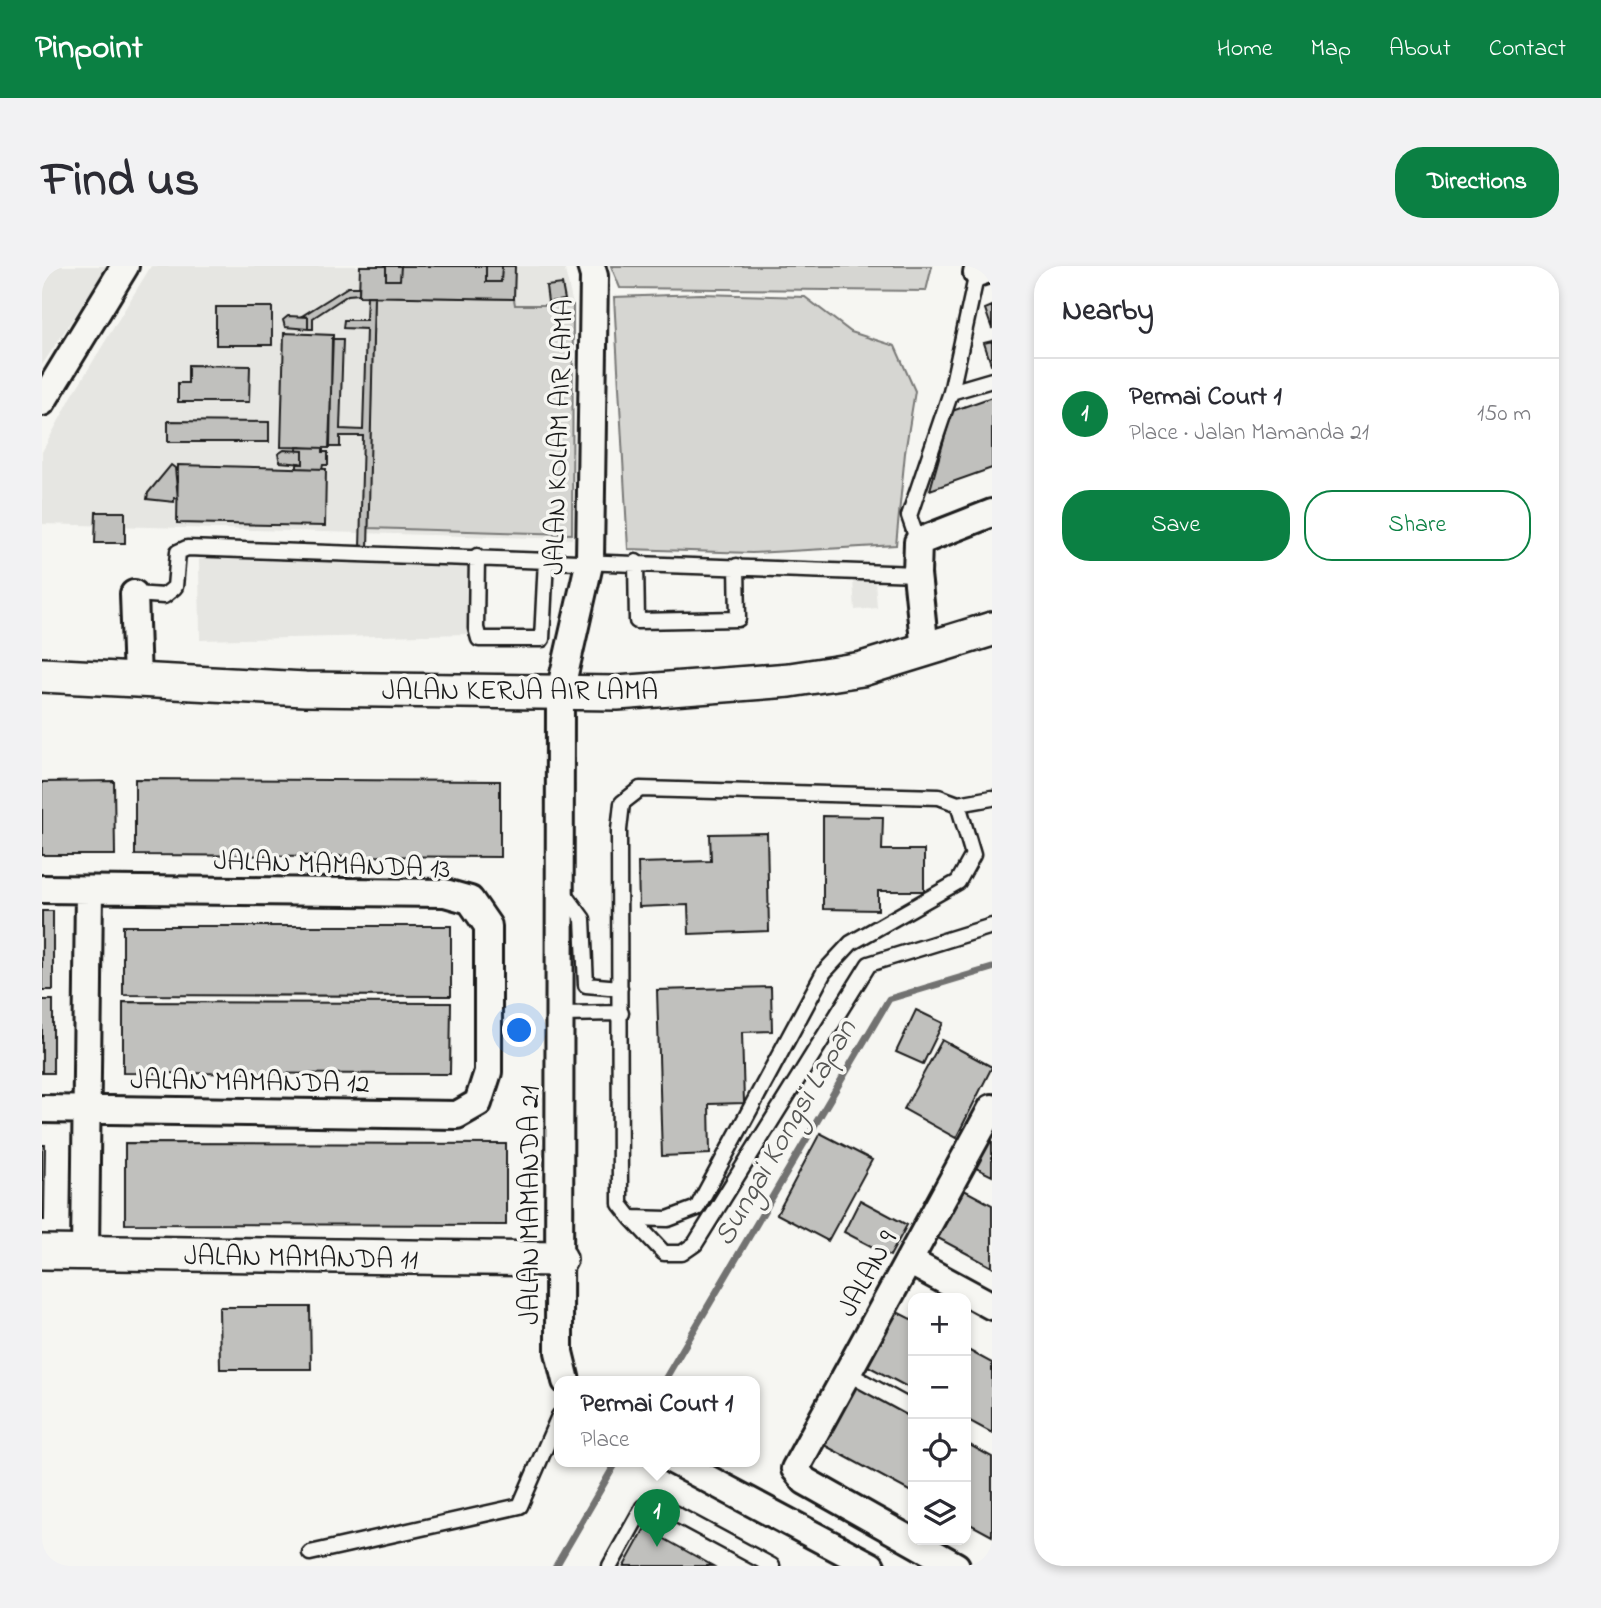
<!DOCTYPE html>
<html lang="en">
<head>
<meta charset="utf-8">
<style>
	body { margin:0; font-family:"Indie Flower",sans-serif; background:#f2f2f3; color:#2b2b33 }
	.controls { position:absolute; right:21px; bottom:21px; display:grid; overflow:hidden; border-radius:14px; box-shadow:0 4px 10px #0003 }
	.controls button { width:63px; height:63px; display:grid; place-items:center; padding:0; border:0; border-bottom:2px solid #e1e1e2; background:#fff; color:#2b2b33; font:35px sans-serif }
	.you { position:absolute; left:478px; top:765px; width:24px; height:24px; margin:-18px; border:5px solid #fff; border-radius:50%; background:#1a73e8; box-shadow:0 0 0 10px #1a73e833 }
	.badge { display:grid; place-items:center; width:46px; height:46px; border-radius:50%; background:#0b8043; color:#fff; font-size:23px; font-weight:700 }
	.pin { position:absolute; translate:-50% -58px; filter:drop-shadow(0 2px 4px #0008) }
	.pin::after { content:''; position:absolute; top:37px; width:24px; height:21px; background:inherit; clip-path:polygon(0 0,100% 0,50% 100%) }
	.popup { position:absolute; left:512px; top:1110px; width:206px; height:91px; box-sizing:border-box; display:grid; place-content:center; border-radius:14px; background:#fff; filter:drop-shadow(0 2px 5px #0005); font-size:23px; white-space:nowrap; color:#7c7c81 }
	.popup b { font-size:26px; color:#2b2b33 }
	.popup::after { content:''; position:absolute; left:50%; top:100%; margin-left:-14px; border:14px solid transparent; border-top-color:#fff }
	.list { margin:0; padding:0; list-style:none }
	h2 { display:flex; justify-content:space-between; align-items:center; height:91px; margin:0; padding:0 28px; font-size:30px }
	h2 small { font-size:23px; font-weight:400; color:#7c7c81 }
	.list li { display:grid; grid-template-columns:46px 1fr auto; gap:21px; align-items:center; box-sizing:border-box; height:112px; padding:0 28px; border-top:2px solid #e1e1e2 }
	.list b { display:block; font-size:26px; white-space:nowrap }
	.list p { margin:0; font-size:23px; white-space:nowrap; color:#7c7c81 }
	.list em { font-size:23px; font-style:normal; color:#7c7c81 }
	.actions { display:flex; gap:14px; padding:21px 28px }
	.actions a { flex:1; padding:16px 0; border:2px solid #0b8043; border-radius:28px; text-align:center; font-size:24px; color:#0b8043 }
	.actions .main { background:#0b8043; color:#fff }
	.icon { flex:none; width:38px; height:38px; fill:none; stroke:currentColor; stroke-width:2; stroke-linecap:round; stroke-linejoin:round }
	.map { position:relative; flex:none; width:950px; height:1300px; overflow:hidden; border-radius:28px }
	header { display:flex; align-items:center; gap:42px; box-sizing:border-box; height:98px; padding:0 35px; background:#0b8043; color:#fff }
	header strong { font-size:33px }
	nav { display:flex; gap:38px; margin-inline-start:auto; font-size:24px }
	.intro { display:flex; align-items:center; justify-content:space-between; box-sizing:border-box; height:168px; padding:0 42px }
	h1 { margin:0; font-size:49px }
	.button { padding:18px 32px; border-radius:28px; background:#0b8043; color:#fff; font-size:24px; font-weight:700 }
	main { display:flex; gap:42px; padding:0 42px }
	aside { flex:1; background:#fff; border-radius:28px; box-shadow:0 4px 10px #0003 }
	.map>svg:first-child { display:block }
	.built { fill:#e6e6e2 }
	.green { fill:#d6d6d2; stroke:#797977; stroke-width:2 }
	.lines { fill:none; stroke-linecap:round; stroke-linejoin:round }
	.stream { stroke:#727271; stroke-width:7 }
	.building { fill:#c0c0bd; stroke:#1c1c1c; stroke-width:2 }
	.service-casing { stroke:#1c1c1c; stroke-width:19 }
	.minor-casing { stroke:#1c1c1c; stroke-width:32 }
	.tertiary-casing { stroke:#1c1c1c; stroke-width:38 }
	.service { stroke:#f6f6f2; stroke-width:14 }
	.minor { stroke:#f6f6f2; stroke-width:26 }
	.tertiary { stroke:#f6f6f2; stroke-width:33 }
	.labels { text-anchor:middle; stroke-width:7; stroke-linejoin:round; paint-order:stroke }
	.street-label { font-size:28px; fill:#1c1c1c; stroke:#f6f6f2 }
	.water-label { font-size:30px; font-style:italic; fill:#565654; stroke:#f6f6f2 }
</style>
</head>
<body>
<header>
<strong>Pinpoint</strong>
<nav><a>Home</a><a>Map</a><a>About</a><a>Contact</a></nav>
</header>
<div class="intro"><h1>Find us</h1><a class="button">Directions</a></div>
<main>
<div class="map">
<svg width="950" height="1300" viewBox="0 0 950 1300">
	<rect width="100%" height="100%" fill="#f6f6f2"/>
	<filter id="ink" filterUnits="userSpaceOnUse"><feTurbulence type="fractalNoise" baseFrequency=".0143" numOctaves="2"/><feDisplacementMap in="SourceGraphic" scale="14" xChannelSelector="R" yChannelSelector="G"/><feConvolveMatrix kernelMatrix="1 2 1 2 8 2 1 2 1" color-interpolation-filters="sRGB"/></filter>
	<g filter="url(#ink)">
		<path class="built" d="M0,0H66L0,99Z
			M109,0H522L531,39L530,273L0,258V186L30,130Z
			M427,292V368L158,374L157,293Z
			M833,313L835,342L813,344L811,314Z"/>
		<path class="green" d="M569,0H890L884,25L578,22Z
			M659,28L763,31L809,66L853,80L873,125L863,187L854,279L710,287L586,283L572,31Z
			M332,30L472,33L473,39H531L530,268L326,262Z"/>
		<g class="lines">
			<path class="stream" d="M622,1115L847,733L950,702
				M514,1300L575,1195"/>
		</g>
		<path class="building" d="M318,0H344V14H358L359,0H444V16H459L460,0H473L472,33L317,30Z
			M344,0H359L358,14H344Z
			M444,0H460L459,16H444Z
			M520,18L523,34L506,36L504,20Z
			M306,21H317V28L306,29L271,52V63H266V51L260,50Z
			M325,30H332L326,283L318,282L321,170H298V181H288L290,73H301L298,163L321,164L324,63L301,62L302,54H324Z
			M950,40V63L943,43Z
			M174,41H230V79H174Z
			M246,50L266,51V63L243,61L241,54Z
			M242,67L291,69L287,182L239,181Z
			M950,75V97L949,98L942,77Z
			M146,99L208,100L207,136H136V117H146Z
			M950,131V202L888,224L910,145Z
			M126,155L227,156V176H126Z
			M255,181L281,182V186H286V199H281L280,203L255,202V197L261,198V185H255Z
			M242,184L261,185V198L238,196L236,188Z
			M129,199L133,202L136,233L132,232V236L105,233L106,227Z
			M136,199L284,203L283,260L135,257Z
			M54,246H83V277H53Z
			M93,513L458,515V591L93,589Z
			M72,515L73,589H0V516Z
			M781,550L841,551L840,584H882V625H836V644L781,643Z
			M725,567L727,665L647,668L646,639L597,641L596,597L669,595L668,568Z
			M0,645H11V724H0Z
			M81,660H409V730L81,729Z
			M729,721L730,765L700,766L702,837L667,838L668,888L620,890L615,724Z
			M0,734H11V807H0Z
			M81,736L409,737L408,808L81,807Z
			M874,744L901,757L881,798L854,786Z
			M900,774L950,801L914,872L862,843Z
			M778,867L830,894L786,975L735,948Z
			M950,869V910L932,901Z
			M83,877L464,878V959L83,958Z
			M0,879H3L2,954H0Z
			M922,924L950,939V1001L896,972Z
			M818,934L865,959L848,990L802,966Z
			M177,1041H268L269,1103H178Z
			M853,1045L871,1054V1124L824,1099Z
			M924,1083L950,1097V1167L924,1153Z
			M815,1118L871,1149V1227L782,1179Z
			M924,1177L950,1191V1270L924,1256Z
			M603,1262L671,1300H582Z"/>
		<g class="lines">
			<g class="service-casing">
				<path id="service" d="M909,126L950,114
					M876,276L867,250L909,126L935,7
					M435,290L434,362L437,373H500L504,293
					M594,296L595,355L696,353L695,300
					M92,328L122,330L133,321L136,286L145,282L875,308
					M598,523L897,531L916,538L931,589L916,616L809,677L782,706L655,942L626,953L589,952L578,938L577,564L580,537Z
					M916,538L950,532
					M519,623L541,653L544,719L578,722
					M518,748L579,747
					M589,952L622,987H640L653,978L827,698L950,660
					M805,1107L871,1143
					M268,1287L478,1240L517,1150
					M568,1300L601,1241L613,1237L730,1300"/>
			</g>
			<g class="minor-casing">
				<path id="minor" d="M935,7L950,2
					M0,136L83,0
					M92,328L95,414
					M883,384L875,308L876,276L950,247
					M0,623L403,627L428,634L446,660V806L436,837L415,849L0,843
					M43,987L47,624
					M867,995L950,1040
					M524,1115L517,1086L518,426L548,294L552,10L549,0
					M632,1195L829,1300
					M914,1300L763,1215L753,1203L950,842"/>
			</g>
			<g class="tertiary-casing">
				<path id="tertiary" d="M0,409L263,423L575,427L748,414L820,403L950,363
					M0,986L518,993"/>
			</g>
			<use href="#service" class="service"/>
			<use href="#minor" class="minor"/>
			<use href="#tertiary" class="tertiary"/>
		</g>
	</g>
	<g class="labels">
		<g class="street-label">
			<text transform="translate(515 171) rotate(-88)" y="10">JALAN KOLAM AIR LAMA</text>
			<text x="478" y="433">JALAN KERJA AIR LAMA</text>
			<text transform="translate(290 597) rotate(2)" y="10">JALAN MAMANDA 13</text>
			<text transform="translate(208 814) rotate(1)" y="10">JALAN MAMANDA 12</text>
			<text transform="translate(486 939) rotate(-90)" y="10">JALAN MAMANDA 21</text>
			<text transform="translate(259 990) rotate(1)" y="10">JALAN MAMANDA 11</text>
			<text transform="translate(824 1007) rotate(-61)" y="10">JALAN 9</text>
		</g>
		<g class="water-label">
			<text transform="translate(742 866) rotate(-60)" y="10">Sungai Kongsi Lapan</text>
		</g>
	</g>
</svg>
<div class="controls">
<button>+</button>
<button>−</button>
<button><svg class="icon" aria-label="locate" viewBox="0 0 24 24"><circle cx="12" cy="12" r="6"/><path d="M12 2v4M12 18v4M2 12h4M18 12h4"/></svg></button>
<button><svg class="icon" aria-label="layers" viewBox="0 0 24 24"><path d="M12 4l9 5-9 5-9-5zM3 14l9 5 9-5"/></svg></button>
</div>
<div class="you"></div>
<div class="pin badge" style="left:615px;top:1281px">1</div>
<div class="popup"><b>Permai Court 1</b>Place</div>
</div>
<aside>
<h2>Nearby<small></small></h2>
<ul class="list">
<li><span class="badge">1</span><div><b>Permai Court 1</b><p>Place · Jalan Mamanda 21</p></div><em>150 m</em></li>
</ul>
<div class="actions"><a class="main">Save</a><a>Share</a></div>
</aside>
</main>
</body>
</html>
